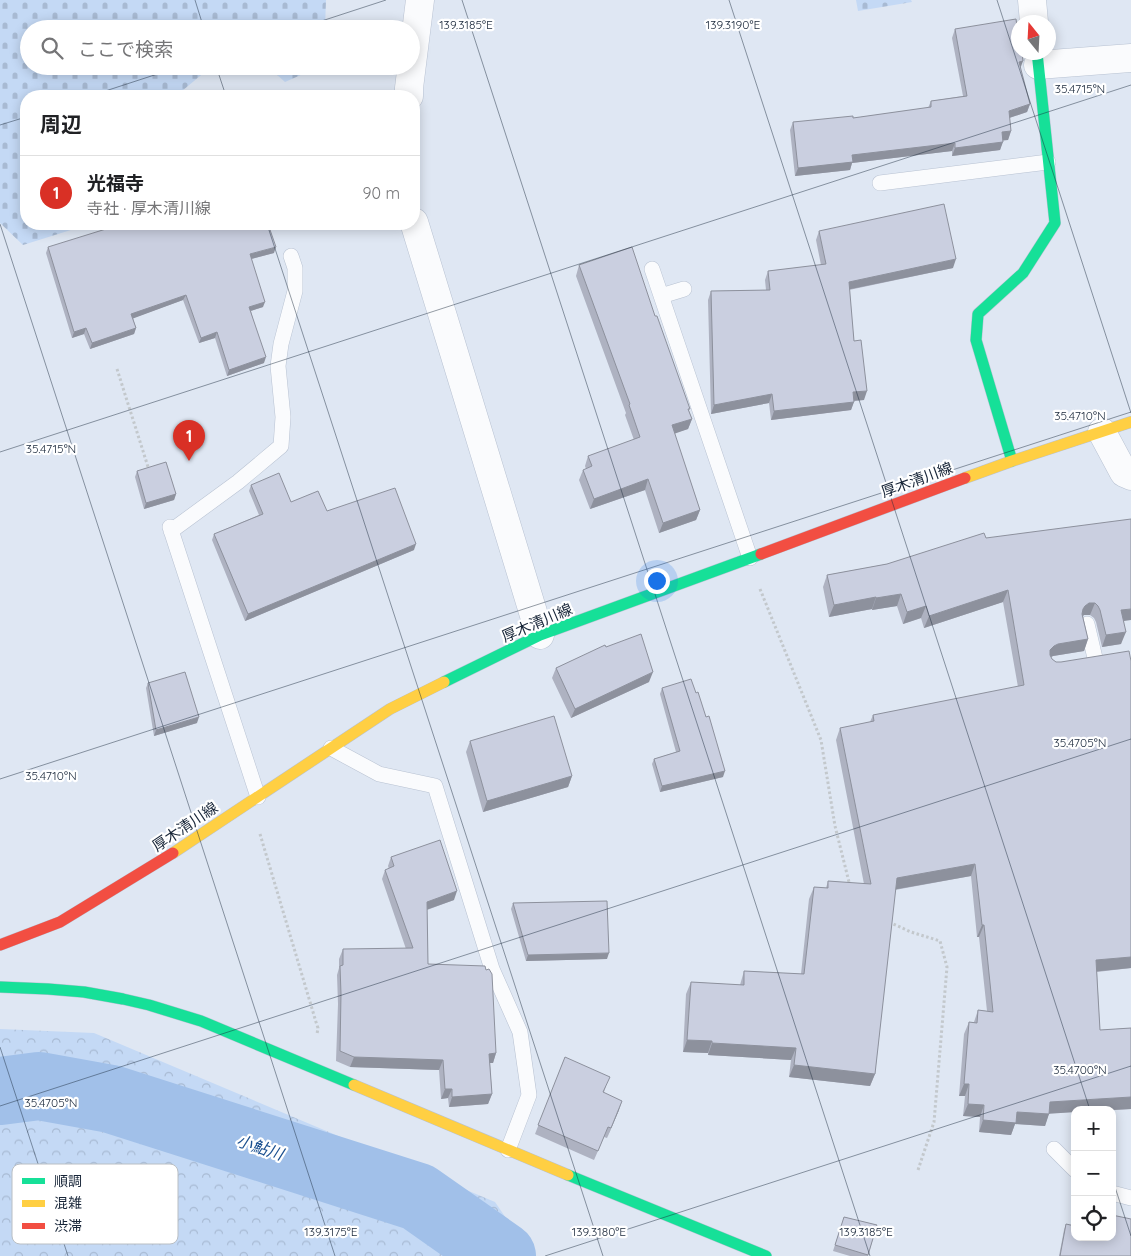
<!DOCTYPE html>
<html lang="ja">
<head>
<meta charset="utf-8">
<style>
	body { margin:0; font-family:Quicksand,"Noto Sans JP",sans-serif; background:#f2f2f2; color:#202124 }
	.controls { position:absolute; right:15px; bottom:15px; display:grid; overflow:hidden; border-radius:10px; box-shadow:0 2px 12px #0003 }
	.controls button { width:45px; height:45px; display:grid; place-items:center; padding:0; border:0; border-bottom:1px solid #e0e0e0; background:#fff; color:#202124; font:25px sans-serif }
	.compass { position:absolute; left:1011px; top:15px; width:45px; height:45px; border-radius:50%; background:#fff; box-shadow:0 2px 12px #0003; rotate:342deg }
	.you { position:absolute; left:656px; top:580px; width:18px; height:18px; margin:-12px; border:4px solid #fff; border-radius:50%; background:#1a73e8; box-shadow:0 0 0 8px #1a73e833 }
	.badge { display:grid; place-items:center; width:32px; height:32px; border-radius:50%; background:#d93025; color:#fff; font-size:16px; font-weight:700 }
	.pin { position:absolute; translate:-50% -41px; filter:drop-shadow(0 1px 2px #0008) }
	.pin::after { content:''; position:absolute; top:26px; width:18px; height:15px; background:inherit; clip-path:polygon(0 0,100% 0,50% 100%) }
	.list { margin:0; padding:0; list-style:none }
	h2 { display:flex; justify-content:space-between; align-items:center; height:65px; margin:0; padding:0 20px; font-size:21px }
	h2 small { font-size:16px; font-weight:400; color:#757577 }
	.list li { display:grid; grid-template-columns:32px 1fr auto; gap:15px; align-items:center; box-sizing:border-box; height:75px; padding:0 20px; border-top:1px solid #e0e0e0 }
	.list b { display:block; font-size:19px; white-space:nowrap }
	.list p { margin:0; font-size:16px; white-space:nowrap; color:#757577 }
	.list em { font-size:16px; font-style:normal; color:#757577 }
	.icon { flex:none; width:28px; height:28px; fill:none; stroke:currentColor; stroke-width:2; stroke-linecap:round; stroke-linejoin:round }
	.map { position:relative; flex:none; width:1131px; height:1256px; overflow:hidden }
	.search { position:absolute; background:#fff; box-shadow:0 2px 12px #0003; left:20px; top:20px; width:400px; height:55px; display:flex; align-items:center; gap:12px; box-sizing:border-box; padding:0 18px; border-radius:28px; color:#757577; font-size:19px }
	.panel { position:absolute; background:#fff; box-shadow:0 2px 12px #0003; left:20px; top:90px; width:400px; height:140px; border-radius:20px }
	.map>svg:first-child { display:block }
	.forest { fill:url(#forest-crowns) }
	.cemetery { fill:url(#cemetery-stones) }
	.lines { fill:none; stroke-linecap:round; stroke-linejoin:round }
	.river { stroke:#a1c0e9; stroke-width:68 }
	.lane-casing { stroke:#b8c2d2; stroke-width:16 }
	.street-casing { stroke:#b8c2d2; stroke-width:29 }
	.fast-casing { stroke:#b8c2d2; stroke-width:12 }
	.slow-casing { stroke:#b8c2d2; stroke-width:12 }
	.jam-casing { stroke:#b8c2d2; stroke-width:12 }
	.path { stroke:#c3c8cc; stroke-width:3; stroke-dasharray:2.5 2.5; stroke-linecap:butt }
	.lane { stroke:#fafbfd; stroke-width:15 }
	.street { stroke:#fafbfd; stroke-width:28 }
	.fast { stroke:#16e098; stroke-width:11 }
	.slow { stroke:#ffcf43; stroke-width:11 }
	.jam { stroke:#f24e42; stroke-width:11 }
	.wall { fill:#aeb2c1 }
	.shaded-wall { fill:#8d919d }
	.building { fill:#cacfe0; stroke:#8d919d }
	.ticks { fill:none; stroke:#172538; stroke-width:1; stroke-opacity:0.45 }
	.labels { text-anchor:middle; stroke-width:4.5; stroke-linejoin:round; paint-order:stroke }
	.street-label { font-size:15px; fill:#172538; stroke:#fff }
	.water-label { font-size:16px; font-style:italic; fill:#1b5090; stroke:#fff }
	.key { fill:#fff; stroke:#b9bec3; stroke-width:1 }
	.key-label { font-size:14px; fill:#172538 }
	.ticks-label { font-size:12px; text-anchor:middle; fill:#172538; stroke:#fff; stroke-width:4.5; stroke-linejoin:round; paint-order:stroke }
</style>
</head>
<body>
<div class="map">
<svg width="1131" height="1256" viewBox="0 0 1131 1256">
	<defs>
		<pattern id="forest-crowns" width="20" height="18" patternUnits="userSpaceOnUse" patternTransform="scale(1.25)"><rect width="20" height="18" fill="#c4d9f5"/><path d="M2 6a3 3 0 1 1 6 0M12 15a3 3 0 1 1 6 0" fill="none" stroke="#a8bad3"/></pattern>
		<pattern id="cemetery-stones" width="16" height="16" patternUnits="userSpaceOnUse" patternTransform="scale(1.25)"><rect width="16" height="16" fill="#c4d9f5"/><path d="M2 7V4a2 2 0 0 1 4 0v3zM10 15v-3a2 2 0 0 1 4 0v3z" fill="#a8bad3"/></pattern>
	</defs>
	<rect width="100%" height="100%" fill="#dfe7f3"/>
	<path class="forest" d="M0,1029L94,1033L495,1202L532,1256H0Z"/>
	<path class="cemetery" d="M0,0H326L325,29H29V66H212L182,91L184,96H26V224H90L23,245L0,223Z
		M856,0H911L912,2L858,11Z
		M267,66H321L285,82Z"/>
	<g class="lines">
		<path class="river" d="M0,1091L39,1086L111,1099L418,1197L502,1256"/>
		<g class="lane-casing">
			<path id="lane" d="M880,183L1048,162
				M652,269L750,558
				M661,296L684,289
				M170,527L258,797
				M171,531L238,482L281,446L283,417L278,366L281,344L295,291V268L291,256
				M1087,624L1095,658
				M331,748L379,774L435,786L492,969L520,1032L529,1095L508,1150
				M1054,1149L1075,1170
				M1112,1193L1131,1198"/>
		</g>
		<g class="street-casing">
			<path id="street" d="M1032,0L1034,22
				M1038,65L1131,58
				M409,96V88L420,0
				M414,222L459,369L540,635
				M1102,432L1124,473L1131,476"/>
		</g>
		<g class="fast-casing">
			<path id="fast" d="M1012,461L976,340L978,314L1023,273L1055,223L1037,52
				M444,682L540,635L761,554
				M0,987L48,989L84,992L123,999L149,1005L201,1021L354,1085
				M568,1175L766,1256"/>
		</g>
		<g class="slow-casing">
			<path id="slow" d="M965,478L1012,461L1131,422
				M173,853L390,709L444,682
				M354,1085L568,1175"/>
		</g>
		<g class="jam-casing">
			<path id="jam" d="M761,554L965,478
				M0,945L60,922L173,853"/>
		</g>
		<path class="path" d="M117,369L149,470
			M760,589L821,740L835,826L850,886
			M260,834L316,1022L318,1028L317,1034
			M889,922L911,932L940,941L947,967L934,1122L918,1170"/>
		<use href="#lane" class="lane"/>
		<use href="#street" class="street"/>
		<use href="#fast" class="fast"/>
		<use href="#slow" class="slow"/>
		<use href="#jam" class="jam"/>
	</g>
	<path class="wall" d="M955,29L1020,68L1030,104L1027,112L1009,118L1011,131L1008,140H1003L1000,150L952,156V151L852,163L850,170L795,176L790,130L793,122L853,118L928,108L931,101L963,96L952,38Z
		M819,231L953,268L849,290L854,341L864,400L854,401L851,410L771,420L769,403L711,414L708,300L711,291L766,290L765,280L768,271L821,265L816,240Z
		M48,247L274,253L251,259L263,307L251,311L264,363L227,376L215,338L199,343L183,300L133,318L136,328L134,334L90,349L84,334L72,338L46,253Z
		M579,265L655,316L692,419L688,429L674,433L700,510L696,520L659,533L645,490L590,509L579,480L583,470L586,469L585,466L588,456L634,440L625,415L626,413L576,276Z
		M137,471L176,494L174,500L144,509L135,477Z
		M251,485L291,502L327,511L414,550L245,621L212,540L214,534L259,515L249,491Z
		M986,538L1124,621L1121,644L1102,647L1096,622L1094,618L1090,615H1084L1083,616L1088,639L1084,651L1053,656L1051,657L1052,659L1056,662H1061L1131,661V968L1097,972L1100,1030L1131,1028V1109L1112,1110H1075V1112L1049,1113L1045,1126L1015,1124L1011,1135L979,1132L980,1117L963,1116L965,1096H959L964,1034L969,1022H974L978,1010L987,1011L979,937H977L971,876L895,890L875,1074L870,1086L789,1077L791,1060L708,1055V1053L683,1052L686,994L691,982L740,985L744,971L801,974L809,899L814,887L826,888L828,881L864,884L836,740L840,728L870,722L873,715L1018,687L1003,602L924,628L921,618L903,624L897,606L872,610V609L829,617L823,587L827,575L887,564Z
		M606,647L649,682L571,718L552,678L556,668Z
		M148,683L197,723L154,736L146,688Z
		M662,688L723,777L660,792L652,764L654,759L676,752L660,694Z
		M470,741L572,776L568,787L483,812L466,752Z
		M391,857L454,900L427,910L428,964L496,1053L493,1063H490L492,1094L488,1104L449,1107L448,1098L441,1099L439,1070L350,1067L336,1061L338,1004L337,975L339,968V959L343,949H406L382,879L385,870L389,869L388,866Z
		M513,903L607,959L526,961L511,909Z
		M565,1057L606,1086L604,1092L619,1110L607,1138L604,1137L594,1160L535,1134Z
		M844,1217L877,1225L868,1256H850L833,1251Z
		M1066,1224L1075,1237L1131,1256H1059L1064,1230Z"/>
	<path class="shaded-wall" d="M1023,61L1020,69L1019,62Z
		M1030,104L1027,112L1006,119L1009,111Z
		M1011,131L1008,140L999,141L1002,132Z
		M1003,142L1000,150L952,156L955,148Z
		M955,143L952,151L852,163L850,170L795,176L798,168L852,155Z
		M276,247L274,253L247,260L250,254Z
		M956,259L953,268L846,290L849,282Z
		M186,295L183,300L129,320L131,314Z
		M265,302L263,307L247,312L249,307Z
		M86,328L84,334L72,338L74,332Z
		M136,328L134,334L90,349L92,343Z
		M217,332L215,338L199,343L201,338Z
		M266,357L264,363L227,376L229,370Z
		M867,391L864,400L850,401L853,392Z
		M772,394L769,403L711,414L714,405Z
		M854,402L851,410L771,420L774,411Z
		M692,419L688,429L668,436L672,425Z
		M648,479L645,490L590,509L594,499Z
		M176,494L174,500L144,509L146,503Z
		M700,510L696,520L659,533L663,523Z
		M416,544L414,550L245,621L248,614Z
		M1008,590L1003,602L924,628L929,616Z
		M901,594L897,606L872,610L876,598Z
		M876,597L872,609L829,617L834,605Z
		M1089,603H1095L1090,615H1084L1080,618L1083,609L1085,606Z
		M926,606L921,618L903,624L907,612Z
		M1131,609V620L1117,622L1121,610Z
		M1126,632L1121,644L1102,647L1106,635Z
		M1088,639L1084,651L1053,656L1049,658L1050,650L1054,646L1058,644Z
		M653,672L649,682L571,718L575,709Z
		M199,717L197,723L154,736L156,730Z
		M725,771L723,777L660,792L662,786Z
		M572,776L568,787L483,812L487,801Z
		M975,864L971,876L892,890L897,878Z
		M457,891L454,900L423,911L427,902Z
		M982,925H984L979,937H977Z
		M609,953L607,959L526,961L528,955Z
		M1131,957V968L1091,972L1096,960Z
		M687,1040L712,1041L708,1053L683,1052Z
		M712,1043L796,1048L791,1060L708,1055Z
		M496,1053L493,1063H486L489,1054Z
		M354,1057L443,1060L439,1070L350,1067Z
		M794,1065L875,1074L870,1086L789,1077Z
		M964,1084H969L965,1096H959Z
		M445,1089H452L448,1098L441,1099Z
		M492,1094L488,1104L449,1107L452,1097Z
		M1131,1097V1109L1112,1110H1075V1112L1046,1114L1050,1102Z
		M622,1101L619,1110L607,1138L611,1128Z
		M968,1104L984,1105L980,1117L963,1116Z
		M1017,1112L1049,1114L1045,1126L1015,1124L1011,1135L979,1132L983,1120Z"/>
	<path class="building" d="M1016,19L1018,33V52H1022L1023,61L1019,62L1030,104L1009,111L1011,131L1002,132L1003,142L955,148V143L852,155L853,162L798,168L793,122L853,116V118L931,107V101L967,96L955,29Z
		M944,204L956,259L849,282L854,341L861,340L867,391L853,392L854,402L774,411L772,394L714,405L711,291L770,290L768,271L826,264L819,231Z
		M122,224H268L276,247L250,254L265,302L249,307L266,357L229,370L217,332L201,338L186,295L131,314L136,328L92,343L86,328L74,332L48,247Z
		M632,247L655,316H657L690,409H688L692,419L672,425L700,510L663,523L648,479L594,499L583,470L592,466L588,456L640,437L629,405L630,404L579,265Z
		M166,462L176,494L146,503L137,471Z
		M279,473L291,502L318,491L327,511L395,488L416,544L248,614L214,534L263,514L251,485Z
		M1131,519V609L1121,610L1126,632L1106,635L1100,610L1098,606L1095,603H1089L1085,606L1083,609L1082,614L1088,639L1058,644L1054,646L1050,650V655L1052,659L1056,662H1061L1129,651L1131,661V957L1096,960L1100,1030L1131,1028V1097L1050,1102L1049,1114L1017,1112L1016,1123L983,1120L984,1105L968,1104L969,1084H964L969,1022L977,1023L978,1010L993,1012L984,925H982L975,864L897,878L875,1074L794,1065L796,1048L712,1043V1041L687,1040L691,982L744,985V971L804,974L814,887L828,888V881L871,884L840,728L874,721L873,715L1024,685L1008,590L929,616L926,606L907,612L901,594L876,598V597L834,605L827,575L887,564L984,533L986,538Z
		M641,634L653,672L575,709L556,668L605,645L606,647Z
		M185,672L199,717L156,730L148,683Z
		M691,679L696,693L698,692L706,717L709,716L725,771L662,786L654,759L680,751L662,688Z
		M554,716L572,776L487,801L470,741Z
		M440,840L457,891L427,902L428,964L485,966L486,970L489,969L492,974L496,1053L489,1054L492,1094L452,1097V1089H445L443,1060L354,1057L340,1051L341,994L340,966L343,965V949L413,948L385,870L394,866L391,857Z
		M607,901L609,953L528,955L513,903Z
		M565,1057L610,1077L603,1092L622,1101L611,1128L608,1127L598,1151L538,1125Z
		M1112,1215L1131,1219V1256H1060L1066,1224L1075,1226V1237H1112Z
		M844,1217L877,1225L868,1255L835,1245Z"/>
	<path class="ticks" d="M195,0L204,29M462,0L870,1256M729,0L1090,1110M997,0L1131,413M297,29L386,0M216,66L226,96M90,96L182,66M0,125L26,117M0,224L335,1256M267,224L603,1256M0,452L1131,85M0,779L1131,412M0,1047L68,1256M0,1106L1131,739M1112,1178L1131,1236M545,1256L1131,1066"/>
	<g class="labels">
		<g class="street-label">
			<text transform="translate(917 480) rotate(-20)" y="5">厚木清川線</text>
			<text transform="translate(537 623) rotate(-23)" y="5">厚木清川線</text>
			<text transform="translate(185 827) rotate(-34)" y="5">厚木清川線</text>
		</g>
		<g class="water-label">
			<text transform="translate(260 1147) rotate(18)" y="6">小鮎川</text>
		</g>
	</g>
	<rect x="12" y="1164" width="166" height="80" rx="8" class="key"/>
	<rect x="22" y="1178" width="23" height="6" fill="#16e098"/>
	<rect x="22" y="1200" width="23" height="7" fill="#ffcf43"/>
	<rect x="22" y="1223" width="23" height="6" fill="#f24e42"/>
	<g class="key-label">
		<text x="54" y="1186">順調</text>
		<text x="54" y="1208">混雑</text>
		<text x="54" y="1231">渋滞</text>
	</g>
	<g class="ticks-label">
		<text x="466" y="29">139.3185°E</text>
		<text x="733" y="29">139.3190°E</text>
		<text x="1080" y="93">35.4715°N</text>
		<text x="1080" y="420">35.4710°N</text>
		<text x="51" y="453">35.4715°N</text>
		<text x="1080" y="747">35.4705°N</text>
		<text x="51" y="780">35.4710°N</text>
		<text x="1080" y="1074">35.4700°N</text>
		<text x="51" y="1107">35.4705°N</text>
		<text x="331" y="1236">139.3175°E</text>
		<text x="599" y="1236">139.3180°E</text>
		<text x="866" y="1236">139.3185°E</text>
	</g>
</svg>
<div class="controls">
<button>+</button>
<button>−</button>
<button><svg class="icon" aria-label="locate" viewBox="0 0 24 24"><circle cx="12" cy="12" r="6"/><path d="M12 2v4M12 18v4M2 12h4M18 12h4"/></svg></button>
</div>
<svg class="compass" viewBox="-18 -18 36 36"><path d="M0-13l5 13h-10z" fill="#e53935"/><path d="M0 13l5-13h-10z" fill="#757577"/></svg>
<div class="you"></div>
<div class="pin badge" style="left:189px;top:461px">1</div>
<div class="search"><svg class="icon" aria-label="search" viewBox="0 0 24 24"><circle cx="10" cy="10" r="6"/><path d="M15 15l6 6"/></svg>ここで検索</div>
<section class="panel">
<h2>周辺<small></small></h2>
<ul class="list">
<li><span class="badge">1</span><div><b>光福寺</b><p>寺社 · 厚木清川線</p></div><em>90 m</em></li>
</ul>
</section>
</div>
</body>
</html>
